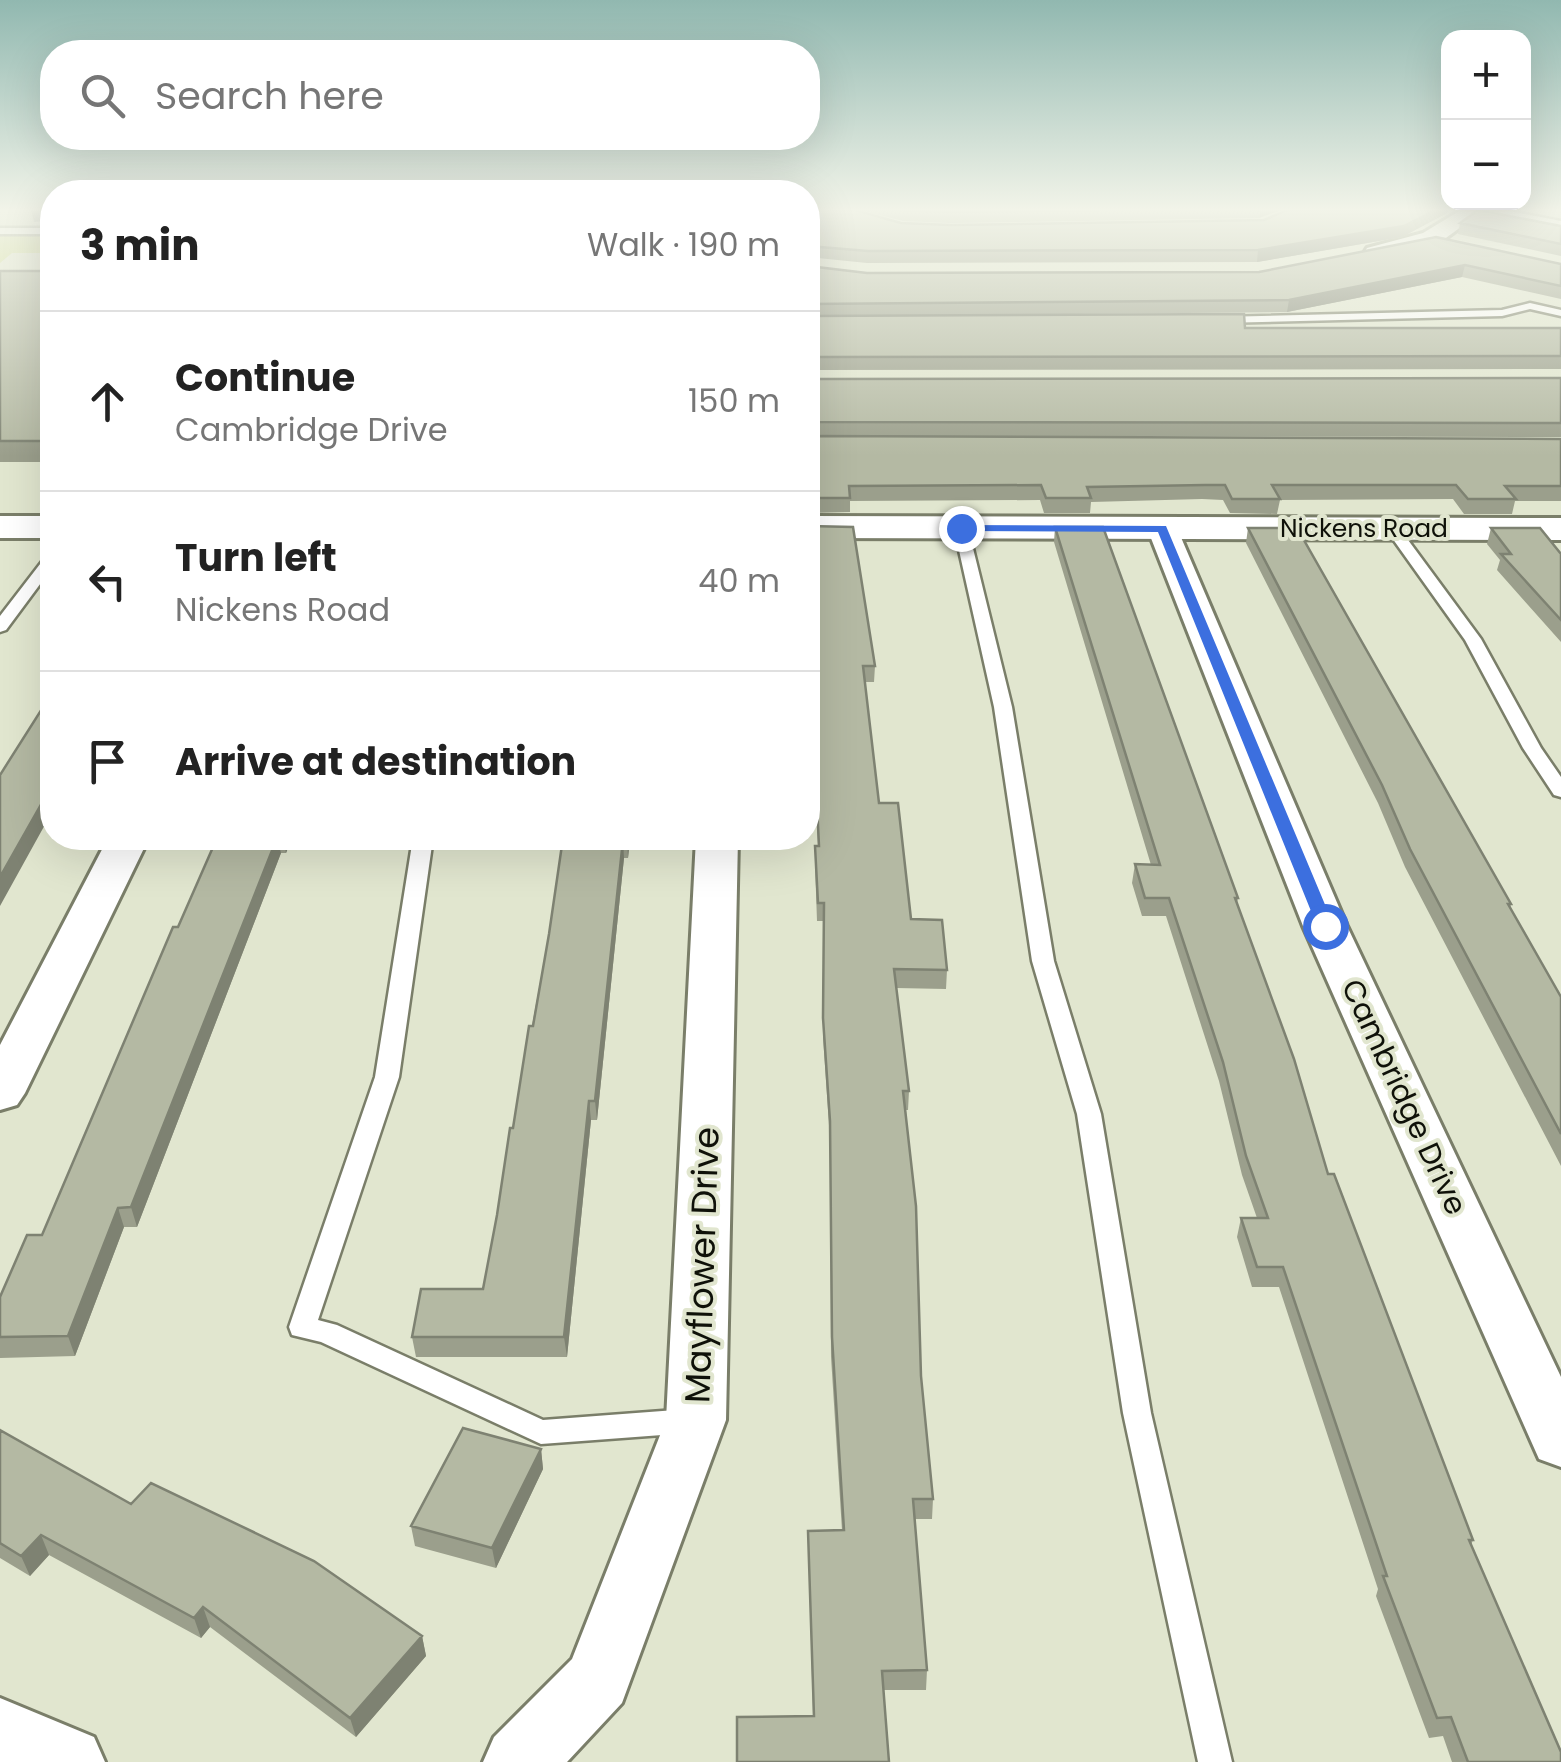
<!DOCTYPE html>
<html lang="en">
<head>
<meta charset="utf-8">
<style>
	body { margin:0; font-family:Poppins,sans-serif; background:#f2f2f2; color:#222 }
	.controls { position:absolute; right:30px; top:30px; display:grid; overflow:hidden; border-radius:20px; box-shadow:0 10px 40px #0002 }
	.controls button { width:90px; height:90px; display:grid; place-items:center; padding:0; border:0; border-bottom:2px solid #e0e0e0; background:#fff; color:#222; font:50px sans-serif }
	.stop { position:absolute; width:30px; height:30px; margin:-22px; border:8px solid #3c6fdf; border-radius:50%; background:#fff }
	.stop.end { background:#3c6fdf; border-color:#fff; box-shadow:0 2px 10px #0008 }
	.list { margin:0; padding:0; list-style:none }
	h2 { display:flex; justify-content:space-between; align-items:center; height:130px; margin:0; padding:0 40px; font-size:42px }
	h2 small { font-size:32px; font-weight:400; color:#767676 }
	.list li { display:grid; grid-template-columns:65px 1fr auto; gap:30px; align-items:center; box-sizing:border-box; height:180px; padding:0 40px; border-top:2px solid #e0e0e0 }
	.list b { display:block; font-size:38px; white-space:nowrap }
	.list p { margin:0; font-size:32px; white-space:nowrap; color:#767676 }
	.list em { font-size:32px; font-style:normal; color:#767676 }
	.icon { flex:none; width:55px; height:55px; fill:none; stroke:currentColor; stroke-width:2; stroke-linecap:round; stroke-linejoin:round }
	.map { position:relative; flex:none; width:1561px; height:1762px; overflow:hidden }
	.search { position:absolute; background:#fff; box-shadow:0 10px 40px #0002; left:40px; top:40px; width:780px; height:110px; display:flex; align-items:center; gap:25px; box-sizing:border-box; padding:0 35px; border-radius:40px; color:#767676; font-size:38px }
	.panel { position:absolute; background:#fff; box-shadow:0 10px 40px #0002; left:40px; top:180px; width:780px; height:670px; border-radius:40px }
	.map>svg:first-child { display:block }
	.green { fill:#cbd983 }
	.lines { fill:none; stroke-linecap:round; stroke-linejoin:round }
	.service-casing { stroke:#7a7e69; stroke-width:5 }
	.minor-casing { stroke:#7a7e69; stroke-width:6 }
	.tertiary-casing { stroke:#7a7e69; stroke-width:6 }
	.service { fill:#fff; fill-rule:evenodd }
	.minor { fill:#fff; fill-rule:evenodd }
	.tertiary { fill:#fff; fill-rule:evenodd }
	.wall { fill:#9b9f8c }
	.shaded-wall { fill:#7e8272 }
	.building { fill:#b4b9a3; stroke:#7e8272; stroke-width:2.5 }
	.route { fill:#3c6fdf }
	.labels { text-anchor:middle; stroke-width:8; stroke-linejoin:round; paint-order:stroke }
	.far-street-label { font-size:25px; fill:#0f1109; stroke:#e1e6cf }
	.street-label { font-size:30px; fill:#0f1109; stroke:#e1e6cf }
	.near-street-label { font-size:35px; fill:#0f1109; stroke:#e1e6cf }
</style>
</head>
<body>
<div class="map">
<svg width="1561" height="1762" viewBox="0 0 1561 1762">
	<rect width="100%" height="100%" fill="#e1e6cf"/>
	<path class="green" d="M0,235H52V253H12L0,263Z"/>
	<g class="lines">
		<g class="service-casing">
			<path id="service" d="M1487,210H1505L1561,221V227Z
				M0,228H52V234H0Z
				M1530,303L1561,310V316L1530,309L1502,316L1220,323L1214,320L1220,317L1502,310Z
				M961,524L968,528L1012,707L1054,961L1101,1114L1151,1413L1232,1762H1198L1123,1413L1077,1114L1032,961L994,707L954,528Z
				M1392,524L1397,525L1481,639L1541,748L1561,777V797L1554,795L1523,748L1465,640L1385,528Z
				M52,553V568L6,630L0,632V616L47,555Z
				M413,838H433L399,1077L318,1320L337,1325L543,1420L689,1409L699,1413L703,1421L699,1429L689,1433L541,1444L321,1342L292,1335L289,1327L375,1077Z"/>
		</g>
		<g class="minor-casing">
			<path id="minor" d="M1461,210H1484L1439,243L1375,260L1364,253L1367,248L1423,233Z
				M1162,519L1173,521L1177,528L1347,926L1561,1377V1467L1539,1459L1531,1441L1303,926L1147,528L1151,521Z
				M108,838H149L25,1093L17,1105L0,1110V1045Z
				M696,838H738L726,1420L622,1703L567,1762H483L494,1737L572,1659L666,1420Z
				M0,1698L94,1737L105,1762H0Z"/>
		</g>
		<g class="tertiary-casing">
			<path id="tertiary" d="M0,516H52V538H0Z
				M808,516L1561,518V540L808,538Z"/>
		</g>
		<use href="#service" class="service"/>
		<use href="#minor" class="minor"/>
		<use href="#tertiary" class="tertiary"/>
	</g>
	<path class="wall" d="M808,210L901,223L951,225L1264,220L1287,210H1448L1447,213L1402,237L1257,262L867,263L808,257Z
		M860,210H1281L1259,218L950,223L903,221Z
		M1460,223L1561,226V256L1458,234Z
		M1436,237L1561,264V299L1462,277L1287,312L860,316L1245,328H1561V369L808,370V266L867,273L1259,272Z
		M0,271H52V462H0Z
		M808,376V379L1561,378V437L808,436L1561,439V501H1515L1512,514H1464L1453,499L1280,500L1277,514L1230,513L1223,500L1202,499L1091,502L1090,513H1044L1040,500L850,501V512L808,513Z
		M808,526L875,666L874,682H865L879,803L911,919L947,970L946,989L896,988L909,1091L908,1110H906L921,1376L933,1499L932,1519H914L927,1670L926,1690H884L813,1716L808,1531L842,1530L831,1357L830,1140L823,1037L824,921H817L815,864V846H818L808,637Z
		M1055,527L1238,898L1237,903L1328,1174L1473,1540L1471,1545L1561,1762H1452L1443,1736L1429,1738L1376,1596L1378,1589L1279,1287H1252L1237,1237L1241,1218H1257L1242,1175L1219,1081L1166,916H1142L1132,883L1135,864L1151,865L1054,542Z
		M1248,528L1511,904L1510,908L1561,997V1166L1405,867L1378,803L1246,543Z
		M1491,528L1561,554V642L1497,570L1500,560L1487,544Z
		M217,838H292L286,853H281L137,1227H124L75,1356L0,1358V1297L42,1235Z
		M563,838H630L628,858H624L597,1120H591L567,1357H416L412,1337L483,1289L549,934Z
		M0,1430L131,1504L422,1636L426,1656L356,1737L210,1627L201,1638L49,1555L30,1576L0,1558Z
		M541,1449L543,1469L496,1568L415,1546L411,1526Z"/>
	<path class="shaded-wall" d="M31,210H52V220L34,222Z
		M1261,210H1281L1259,218Z
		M1435,210H1448L1447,213L1402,237L1257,262L1258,250Z
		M1465,265L1462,277L1287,312L1289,300Z
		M52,785V812L0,906V877Z
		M277,838L281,853L137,1227L131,1207Z
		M283,838H292L286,853Z
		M627,838H630L628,858Z
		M623,840L624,858L597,1120L595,1101Z
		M589,1101L591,1120L567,1357L564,1337Z
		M118,1208L124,1227L75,1356L68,1336Z
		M541,1449L543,1469L496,1568L492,1548Z
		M41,1535L49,1555L30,1576L21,1556Z
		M203,1607L210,1627L201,1638L194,1618Z
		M422,1636L426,1656L356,1737L350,1718Z"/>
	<path class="building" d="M808,210H855L901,223L951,225L1264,220L1287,210H1435L1404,226L1258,250L868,251L808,246Z
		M902,210H1099L951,212Z
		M1478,210L1561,226V244L1460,223Z
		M1436,237L1561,264V286L1465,265L1289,300L808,304V266L867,273L1259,272Z
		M0,271H52V441H0Z
		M808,313V316L1244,314L1245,328H1561V356L808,357Z
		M808,376V379L1561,378V423L808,422Z
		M808,436L1561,439V486H1505L1516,499H1468L1456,485H1272L1280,499H1232L1225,485H1205L1087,487L1091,498H1046L1041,485L849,486L850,498H808Z
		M808,526L853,527L875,666H863L879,803H898L911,919L942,920L947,970L894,969L909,1091H903L916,1206L921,1376L933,1499H913L927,1670L882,1671L889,1762H737V1717L814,1716L808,1531L844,1530L832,1337L830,1121L823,1018L824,903H818L815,846H819L808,618Z
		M1055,527H1103L1238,898H1235L1294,1059L1328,1174H1334L1473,1540H1469L1561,1752V1762H1468L1451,1717L1437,1718L1383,1576H1387L1283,1267H1257L1241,1218H1268L1246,1156L1223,1062L1169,898H1145L1135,864L1160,865Z
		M1248,528H1297L1511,904H1508L1561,997V1134L1410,849L1382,785Z
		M1491,528H1540L1561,554V620L1501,554H1511Z
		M52,693V785L0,877V775Z
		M217,838H277L131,1207L118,1208L68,1336L0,1337V1297L27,1235H42L173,927H178Z
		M563,838H627V840H623L595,1101H589L564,1337H412L421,1289H483L497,1215L510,1128H513L529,1026H533L549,934Z
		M463,1428L541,1449L492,1548L411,1526Z
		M0,1430L131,1504L151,1483L314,1561L422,1636L350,1718L203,1607L194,1618L41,1535L21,1556L0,1543Z"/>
	<linearGradient id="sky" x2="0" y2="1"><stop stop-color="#91b8b0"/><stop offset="0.46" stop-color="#f2f4e9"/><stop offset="1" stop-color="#f2f4e9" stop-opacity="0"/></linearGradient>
	<rect width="1561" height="456" fill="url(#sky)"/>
	<path class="route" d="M957,525L1166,526L1334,926L1331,930L1317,926L1158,532L961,531Z"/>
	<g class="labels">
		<g class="far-street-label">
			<text x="1364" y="537">Nickens Road</text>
		</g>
		<g class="street-label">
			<text transform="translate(1404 1097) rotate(65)" y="10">Cambridge Drive</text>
		</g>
		<g class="near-street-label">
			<text transform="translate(702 1265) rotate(-88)" y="12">Mayflower Drive</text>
		</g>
	</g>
</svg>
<div class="controls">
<button>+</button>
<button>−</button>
</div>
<div class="stop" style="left:1325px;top:926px"></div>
<div class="stop end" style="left:961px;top:528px"></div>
<div class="search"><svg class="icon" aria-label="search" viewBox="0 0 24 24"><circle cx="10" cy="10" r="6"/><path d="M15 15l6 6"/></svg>Search here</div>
<section class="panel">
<h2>3 min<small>Walk · 190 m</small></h2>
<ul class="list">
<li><svg class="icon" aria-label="ahead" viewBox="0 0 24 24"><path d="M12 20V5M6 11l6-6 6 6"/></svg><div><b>Continue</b><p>Cambridge Drive</p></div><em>150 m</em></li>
<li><svg class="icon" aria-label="left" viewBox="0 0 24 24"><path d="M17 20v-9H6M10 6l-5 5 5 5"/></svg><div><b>Turn left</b><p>Nickens Road</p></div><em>40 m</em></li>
<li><svg class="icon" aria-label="arrive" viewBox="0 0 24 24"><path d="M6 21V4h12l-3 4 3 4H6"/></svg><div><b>Arrive at destination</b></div></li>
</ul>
</section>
</div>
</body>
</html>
